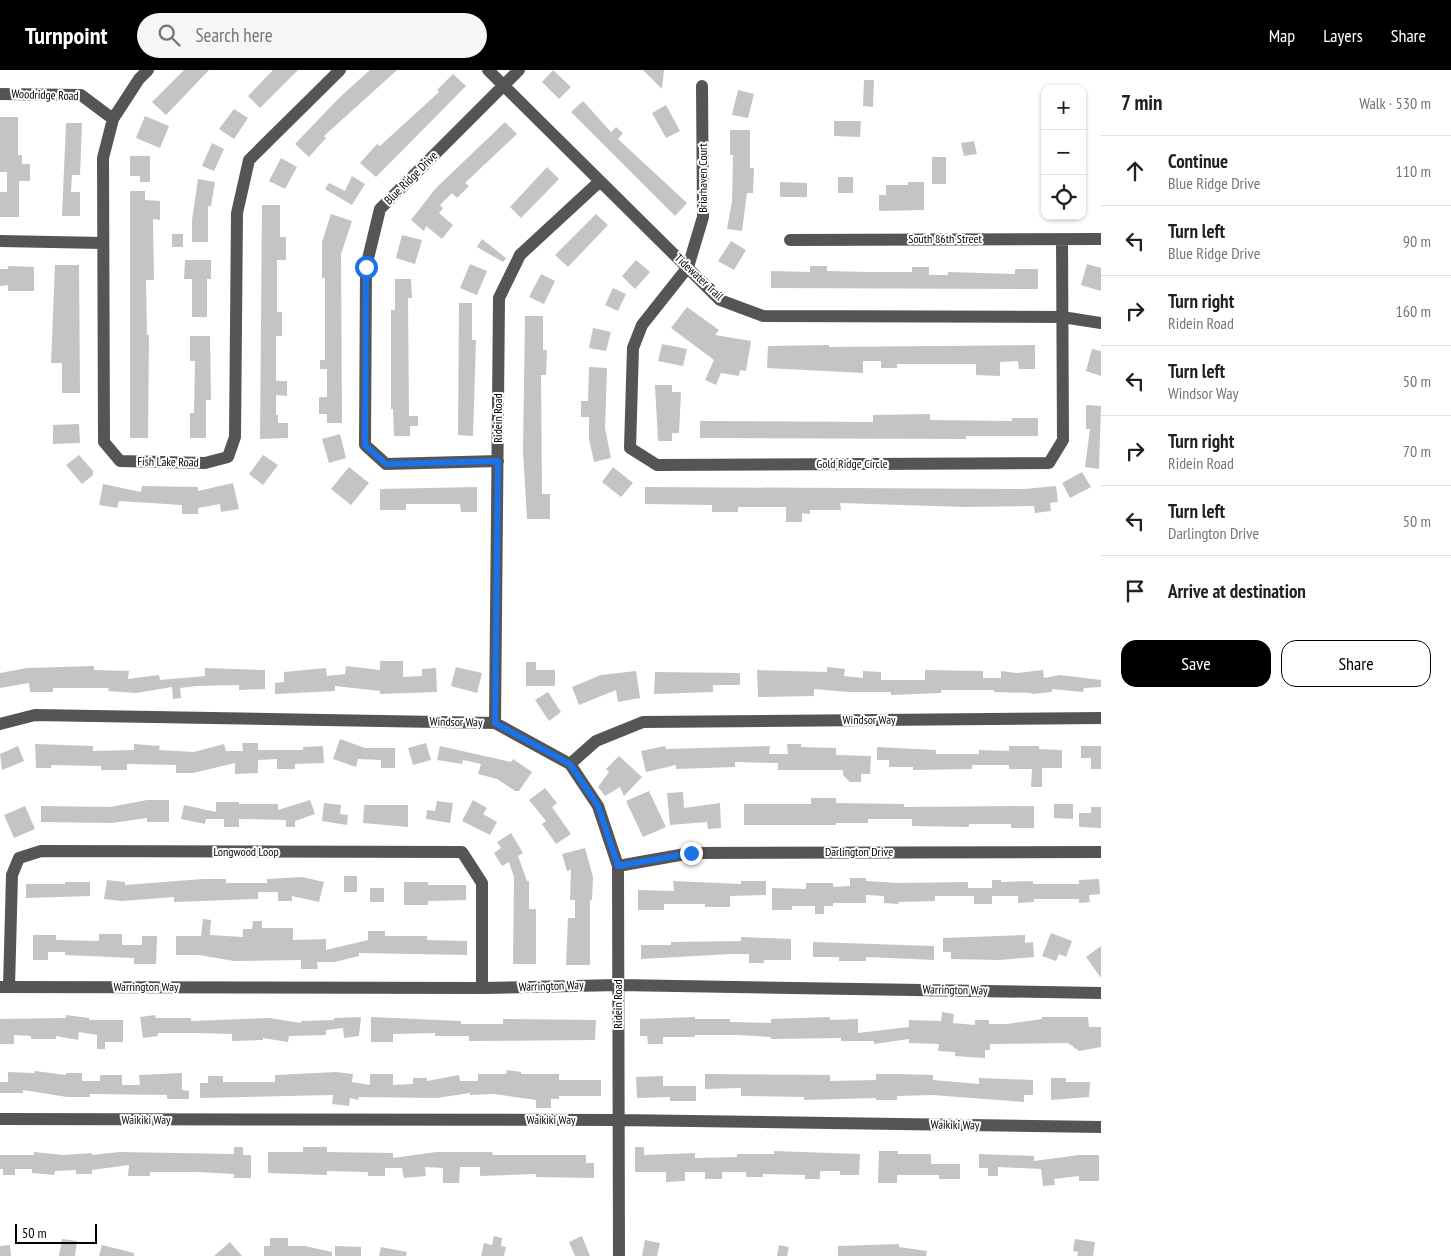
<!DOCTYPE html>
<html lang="en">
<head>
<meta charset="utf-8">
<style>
	body { margin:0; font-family:"PT Sans Narrow",sans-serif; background:#f6f6f6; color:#202124 }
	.controls { position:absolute; right:15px; top:15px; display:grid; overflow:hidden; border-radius:10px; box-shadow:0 1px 4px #0004 }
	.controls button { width:45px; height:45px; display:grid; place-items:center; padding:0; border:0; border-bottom:1px solid #e0e0e0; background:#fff; color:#202124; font:25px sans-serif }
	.scale { position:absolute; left:15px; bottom:12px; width:82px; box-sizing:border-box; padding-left:5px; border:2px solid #000; border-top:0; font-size:14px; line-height:18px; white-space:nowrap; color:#000; -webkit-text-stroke:4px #fff; paint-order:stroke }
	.stop { position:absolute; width:15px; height:15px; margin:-11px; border:4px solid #1a73e8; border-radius:50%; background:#fff }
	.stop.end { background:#1a73e8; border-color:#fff; box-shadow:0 1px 5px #0008 }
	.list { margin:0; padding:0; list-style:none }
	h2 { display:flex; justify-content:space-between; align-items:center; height:65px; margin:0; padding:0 20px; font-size:21px }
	h2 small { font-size:16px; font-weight:400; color:#757577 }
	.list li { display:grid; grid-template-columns:32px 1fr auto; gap:15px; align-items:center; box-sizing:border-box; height:70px; padding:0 20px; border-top:1px solid #e0e0e0 }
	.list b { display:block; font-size:19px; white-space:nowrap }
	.list p { margin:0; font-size:16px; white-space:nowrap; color:#757577 }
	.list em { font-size:16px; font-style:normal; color:#757577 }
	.actions { display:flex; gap:10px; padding:15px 20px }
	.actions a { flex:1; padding:11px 0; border:1px solid #000; border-radius:15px; text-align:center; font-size:18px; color:#000 }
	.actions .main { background:#000; color:#fff }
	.icon { flex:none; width:28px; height:28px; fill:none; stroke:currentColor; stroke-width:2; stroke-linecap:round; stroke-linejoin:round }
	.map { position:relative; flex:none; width:1101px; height:1186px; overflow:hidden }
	header { display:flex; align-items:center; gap:30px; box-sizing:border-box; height:70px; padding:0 25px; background:#000; color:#fff }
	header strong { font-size:24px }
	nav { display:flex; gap:28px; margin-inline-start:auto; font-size:18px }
	.search { width:350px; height:45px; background:#f6f6f6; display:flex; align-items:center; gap:12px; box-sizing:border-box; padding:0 18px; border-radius:28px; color:#757577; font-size:19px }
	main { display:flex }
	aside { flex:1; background:#fff }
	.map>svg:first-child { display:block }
	.building { fill:#c4c4c4 }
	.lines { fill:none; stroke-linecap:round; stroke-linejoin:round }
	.minor { stroke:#555; stroke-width:12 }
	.route { stroke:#1a73e8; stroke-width:6 }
	.labels { text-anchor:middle; stroke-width:4; stroke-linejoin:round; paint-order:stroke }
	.street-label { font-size:12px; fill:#000; stroke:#fff }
</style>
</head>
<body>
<header>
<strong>Turnpoint</strong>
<div class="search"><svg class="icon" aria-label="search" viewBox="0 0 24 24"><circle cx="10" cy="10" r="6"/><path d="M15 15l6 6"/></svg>Search here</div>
<nav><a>Map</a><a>Layers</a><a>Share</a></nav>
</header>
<main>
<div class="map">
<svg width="1101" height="1186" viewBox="0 0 1101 1186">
	<rect width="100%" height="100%" fill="#fff"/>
	<path class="building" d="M184,0H209L166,45L152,32Z
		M273,0H298L260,38L248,26Z
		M370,0H397L324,66L326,68L309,87L295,74L339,28Z
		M553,0L571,17L559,29L542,12Z
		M643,0H664L662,19Z
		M453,4L466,16L376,107L360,93L377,74L380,76L439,22L437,20Z
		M864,10H874L873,37L863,36Z
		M738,20L754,24L748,48L732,45Z
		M583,31L611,62L616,57L623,63L618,69L687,133L675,146L571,42Z
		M666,35L680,61L666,68L652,43Z
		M234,39L248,48L234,69L219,59Z
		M145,46L169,56L160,78L136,68Z
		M0,47H18V85H22V94H30V111H19V147H0V122H7V102H0Z
		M834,51H861L860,67L834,66Z
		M505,52L517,64L465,113L469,116L457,128L452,123L440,135L443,138L439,143L453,155L442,169L426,156L424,161L411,150L436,118Z
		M66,53H82L80,105H72L71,122H80V146H62Z
		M730,60H750V98H754L753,123H747L742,161L727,159L732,131L733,85H730Z
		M974,71L977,84L964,86L961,73Z
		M212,73L224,79L214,101L202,96Z
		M130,86H150V112H140V106H130Z
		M932,87H946V114H932Z
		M281,88L297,97L285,119L269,111Z
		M547,97L559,109L521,148L510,137Z
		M352,106L365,114L352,135L325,119L329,113L345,121Z
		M838,107H853V123H838Z
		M198,109L215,112L211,136H208V172H192V150Z
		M780,112L807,113V127H780Z
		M908,112H924V140L879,141V125H886V115H908Z
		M130,121H145V130L160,131V150L153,149L154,210H146L147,265H149L148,368H130Z
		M262,135H280V167H286V190H277V242H282V266H276V311H287V326L276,325V345H278V353H288V368L260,369Z
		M331,144L352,151L341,184L342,353H327V344H319V327H327V299H320V290H325V208H322V172Z
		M596,144L608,155L568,197L555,185Z
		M172,164H183V177H172Z
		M402,165L422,170L415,194L396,188Z
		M482,169L506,188L503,192L477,177Z
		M731,171L746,180L734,200L718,191Z
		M185,190H211V209H207V247H192V209H184Z
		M636,190L650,202L635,219L622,206Z
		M470,194L487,201L477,225L460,218Z
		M1087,194L1101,198V221L1081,215Z
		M55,195H79L80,323H62V293H51Z
		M8,196L34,197V221H8V215L0,216V199H8Z
		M810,196H827V201L868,202H912V197H929V205H948V202L1015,204V199H1038V219L771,218V201L810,202Z
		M541,204L555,211L544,234L529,227Z
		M395,209H411L412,228H408L409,346H418V356H410V366H394L393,339H391V240H395Z
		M613,218L626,224L618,241L605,235Z
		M459,233H472V270H476L473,366L458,365Z
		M687,237L719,260L715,265L751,271L746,301L740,300L739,306L721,303L716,315L705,310L714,290L671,258Z
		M525,246H543V280H547L546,305H541L542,424H550V449H527L523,380Z
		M593,258L611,262L606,281L589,278Z
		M190,266H210L211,330H206V368H190V343H194L195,291H190Z
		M662,274L687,279L683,296L658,291Z
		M829,275V277L1035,275V299H1019L1018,291L1000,292V306L976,305V294H897V298H881V291H863V303L767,298L768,276Z
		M1092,279L1101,281V306L1086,301Z
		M589,297L607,298L605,358L611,388L594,392L589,369V347H581V331H588Z
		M655,315H672V322H681L679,363H672V371H658Z
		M1086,335L1101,336L1099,399L1085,397L1090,359H1086Z
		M930,344V350L1012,351V348H1038V366H966V369L700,368V351L873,352V345Z
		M79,354L80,373L53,374V355Z
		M340,364L346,388L329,393L322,369Z
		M79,385L93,401V405L82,414L66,395Z
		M263,385L278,395L263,415L249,404Z
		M349,397L369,413L351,435L331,419Z
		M613,397L633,413L621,427L602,412Z
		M1082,402L1091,417L1070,428L1062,413Z
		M233,413L239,439L221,442L220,434L198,438V444H182V435L119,431L117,438L99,435L103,414L141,422L142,416L198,417V421Z
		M1056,416L1058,432L1050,433L1051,441L1035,443L1034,436L965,437L840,433L841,440H810V444L802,443V452H786V437H738V442H712V435L645,434V417L1024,419Z
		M477,417V442H461L460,434H406V440H380V419Z
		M380,591H403V607L422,606V599L436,598L437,622L380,624V621L335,616V621L275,624V613L284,612V602L326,598L327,606L345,604L346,596L380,600Z
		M526,592H536V600H555V616H526Z
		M94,596V600L129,601L128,609L159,605L160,610L205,606V598L265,600V619L239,620V615L197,616L180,618L181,628L173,629L172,617L136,623L108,621L109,618H53V622H30L29,613L0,618V603L27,598Z
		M456,597L482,603L477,623L451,616Z
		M827,597L845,599L844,606L863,608V601L881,602V610H925V600L983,601V608H1001V601L1017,603L1043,600L1044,608L1060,605L1101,610V617L1084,618L1083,622L1052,619V622L1032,624L1031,623L994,622V620H941V623L891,625V622H848L814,619V626L758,627L757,600L827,602Z
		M636,601L640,628L618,632L616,620L579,635L572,617L601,605Z
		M655,602L740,603V615H713V622L654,624Z
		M548,622L561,642L549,651L535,630Z
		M340,669L365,678H395V698H381V690L358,689L356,697L333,689Z
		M242,673H258V680H303V677L323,676L324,693L295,694V699H277V689L258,690V703L235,704V693L193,703H176V695L127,694V700H101V696L51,695V698H36L35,674L93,676V681L134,680V674L160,676L159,680L194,682L224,674L226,681H243Z
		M426,673L431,690L413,695L408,678Z
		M787,674H801V677L836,678V685L871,686L870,704H861V712H850L843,705V700H778V693L735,692V697L676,699V695L646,702L641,681L665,676L666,679L770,676L769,684H788Z
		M18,676L24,691L2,700L0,684Z
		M440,676L511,692L513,689L532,702L519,721H515L497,709L478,704L481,694L463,690L462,694L437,690Z
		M1009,676H1039V679L1062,680V698H1042V717H1031L1032,699H1009V695H972V699L913,700V697H889V690H877V677L936,680V684H979V680L1009,681Z
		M1081,676H1101V699H1091V688H1081Z
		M619,686L642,707L624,726L620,717L605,726L598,717L609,702L606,699Z
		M545,718L557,733L552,737L571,764L556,774L542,754L546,751L529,730Z
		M649,721L666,757L643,767L626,731Z
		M683,722L684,738L720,733L721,758L708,759L707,752L670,755L667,723Z
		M811,728H836V733L904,734V737L1034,736V758H1011V754H969V757L912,756V749H868V753H836V755H744V734H811Z
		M147,730H169V752H147V748L112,753L41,752V736L110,737Z
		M310,730L315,744L295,751V757H286V750L239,749V757H224V749H206L205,754L181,749L184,735L216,742V732H239V734H278V740Z
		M473,730L487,738L483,744L497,752L490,765L462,751Z
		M437,731L453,733L450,753L426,749L427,740L435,741Z
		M324,733L341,735L340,744L348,745L347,755L322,751Z
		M1054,734H1073V749L1054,748Z
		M364,735H408V757L363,753Z
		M25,736L35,759L14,768L4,745Z
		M1091,737H1101V758L1079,757V743H1091Z
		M511,763L523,783L518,786L527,811H529V839H536V894H513L514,807L509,792L502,796L494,783L501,778L497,772Z
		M585,778L593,807L592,830H590V895H566L568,848H575V830H570L571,800L567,801L562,784Z
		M344,806H357V822H344Z
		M302,807L324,812L319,832L292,826V831H278V822H258V829L174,832V827L122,831L104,829L107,810L125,812V815L203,809H226V813H267V809Z
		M850,808H866V811L899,813L968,812V818H992V834H974V826H935V831L899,832L898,834L884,833V826L866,825V833H833V836H824V844H815V836H792V840H772V818L806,819V813H833V817L850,816Z
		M1099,809L1100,824L1089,825L1090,832L1079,833V829H1034V832L1018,833V826H992V810H1001V812L1033,811V814H1079V810Z
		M673,811L741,814V811H766V825L730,826V837H705V834H664V840H638V820L674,821Z
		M65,812H90V826L26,828V814H65Z
		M404,812H428V815H466V830L428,831V835H404Z
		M370,818H384V832H370Z
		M203,849L211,850L210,865L243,867V859H252L253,851H262V858H293V870L326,869V880L368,870V861H385V866H427V870L467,871V885L359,883V886L335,892H317L318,899H301V890L234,891L199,885H176V866H201Z
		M1051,863L1072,871L1066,887L1059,884L1056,891L1042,886Z
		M99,864H122V875H142V866H157L156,894H134V888L65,885V882H48V890H33V865H56V870L99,871Z
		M1025,865V873L1033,872L1034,887L1000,890L951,889V882H943V868Z
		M741,867L791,869V890H764V893H749V884H731L641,889V875H671V872L741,871Z
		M813,872L934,876V890L866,887V891H839V887H813Z
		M1101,876V908L1086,887Z
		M942,942L954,944L953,953L975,955V950H989V954H1007L1042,949V947H1088L1089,957H1101V977L1079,981L1068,973L990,974V980H985V988L969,987L955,986V982L938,981L939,974L909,973V969L874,974V971H841V968L771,969V967L738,965H695V967H663V974H648L647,966H640V949L695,947V949H730V952L771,953V949L830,947V950L858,949V963L909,957V950L941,951Z
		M66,945L89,948V950H123V972H105V979H97V965L79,962L78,970L56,966V969H31V966L14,965V974H0V949L66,948Z
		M155,945L156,948H191V951L269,948L301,953V951L334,950V948L361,947L359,966L344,968L343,958L326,960V965L289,966L288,972L263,968V970L232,971V964L198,963H158V966L143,968L140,947Z
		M371,947L461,951V954H503V949L596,950L595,970L469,971V966H435V963L393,964V972H371Z
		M507,1000L521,1002V1004H559V1010H601V1026H559V1029H551V1038H536V1030L494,1024L470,1025V1023L437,1028L359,1027L358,1030L350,1028L349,1036L332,1034L333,1025L200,1028V1013H208V1006H223V1012H275V1005L336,1002L353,1004L352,1012L370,1015V1004H393V1015L413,1014V1008H427V1011L459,1005L460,1011H478V1004H506Z
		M35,1001L66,1005V1003H82V1011H100V1005H122V1015H140L139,1005L182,1003V1020L189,1021V1029H167V1025L90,1024V1027H67L23,1020V1023H0V1012H8V1002L34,1003Z
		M705,1004L830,1005V1011L876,1010V1004H897L933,1005V1010L979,1014V1008L1033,1010V1025H1024V1032L932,1025L897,1026V1030H876V1028L804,1030V1027L741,1026V1018L705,1019Z
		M663,1006V1016H696V1031H670V1027L637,1028L636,1007Z
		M1051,1008H1066V1012H1090L1089,1027L1051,1030Z
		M234,1077H243V1085H251V1108H234V1104L198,1102H150V1106H128L129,1095L92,1100V1104H76V1100L55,1101L54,1105L32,1103V1099H15V1105H3V1099H0V1085H34V1082L64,1085L92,1083V1085L119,1082L234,1084Z
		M303,1077H327V1082L393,1083V1088L436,1082H492L493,1085H586V1093H594V1108L536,1107V1104L480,1106V1097H460L459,1113H443V1098L425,1097L426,1106L404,1108L402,1098H385V1106H368V1102L327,1101V1105L268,1103V1082H303Z
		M635,1077H644V1085L695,1083V1088L737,1087V1084H774V1081L860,1084L859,1105H840V1101H820V1109H805V1105L763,1104V1107H746V1102H722V1109H705V1102H685V1111L666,1112V1102H635Z
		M879,1081H898V1084H931V1094H960V1109H939V1105H897V1113H878Z
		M979,1084L1034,1086V1091L1079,1085H1099V1111H1079V1106L1054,1109L1055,1115L1043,1116L1041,1099L998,1097V1106H988V1098H979Z
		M494,1166L502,1168L501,1176L506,1177L504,1186H481L484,1173L492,1175Z
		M582,1166L590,1186H575L569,1172Z
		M270,1168H288V1176H305L332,1182V1186H264V1176H270Z
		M62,1169L77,1171L75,1186H59Z
		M1075,1169L1095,1172L1093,1186H1077L1078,1182L1073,1181Z
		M645,1170L660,1173L657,1186H642Z
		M230,1172L242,1186H214Z
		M899,1174V1177L927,1181L926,1186H838V1176Z
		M10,1175L11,1186H0V1176Z
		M102,1175L134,1183V1186H99Z
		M779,1175L789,1177L787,1186H777Z
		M335,1176L361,1177V1186H335Z
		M381,1177L407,1182L406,1186H379Z"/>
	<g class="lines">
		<path class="minor" d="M148,0L139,9L113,49L103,88L104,372L120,391L205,393L228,387L235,367L237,143L249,90L340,0
			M488,0L720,230L763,246L1062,247L1101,253
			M702,16L703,147L688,197L642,255L633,278L630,378L657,395L1049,393L1063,370L1062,169
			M0,24L81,25L113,49
			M790,170L1101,169
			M0,171L103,173
			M498,391L386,394L365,375L366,197L380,139L519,0
			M495,653L499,228L520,185L599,112
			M0,654L35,645L495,653L570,694L598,736L618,796L619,1186
			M570,694L596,671L643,652L1101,648
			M618,796L691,783L1101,782
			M0,917L482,918L618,915L1101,923
			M9,917L12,805L19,788L41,781L462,782L482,813V918
			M0,1049L619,1050L1101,1057"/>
	</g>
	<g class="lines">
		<path class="route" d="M366,197L365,375L386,394L498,391L495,653L570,694L598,736L618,796L691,783"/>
	</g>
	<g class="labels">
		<g class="street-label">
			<text transform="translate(45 25) rotate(2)" y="4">Woodridge Road</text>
			<text transform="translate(411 108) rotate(-45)" y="4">Blue Ridge Drive</text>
			<text transform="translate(703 108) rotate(-90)" y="4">Briarhaven Court</text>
			<text x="945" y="173">South 86th Street</text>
			<text transform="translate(699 207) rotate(43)" y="4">Tidewater Trail</text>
			<text transform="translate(498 348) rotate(-90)" y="4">Ridein Road</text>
			<text transform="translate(168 392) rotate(1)" y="4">Fish Lake Road</text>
			<text x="852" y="398">Gold Ridge Circle</text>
			<text x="869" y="654">Windsor Way</text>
			<text transform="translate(456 652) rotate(1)" y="4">Windsor Way</text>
			<text x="246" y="786">Longwood Loop</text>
			<text x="859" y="786">Darlington Drive</text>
			<text transform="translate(551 916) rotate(-2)" y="4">Warrington Way</text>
			<text x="146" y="921">Warrington Way</text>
			<text transform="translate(955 920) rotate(1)" y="4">Warrington Way</text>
			<text transform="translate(618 934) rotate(-90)" y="4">Ridein Road</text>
			<text x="146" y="1054">Waikiki Way</text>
			<text x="551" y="1054">Waikiki Way</text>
			<text transform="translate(955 1055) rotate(1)" y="4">Waikiki Way</text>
		</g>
	</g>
</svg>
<div class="controls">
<button>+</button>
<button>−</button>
<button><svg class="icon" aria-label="locate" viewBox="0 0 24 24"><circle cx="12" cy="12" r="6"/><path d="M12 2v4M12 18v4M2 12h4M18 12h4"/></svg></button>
</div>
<div class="scale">50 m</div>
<div class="stop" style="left:366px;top:197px"></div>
<div class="stop end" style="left:691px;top:783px"></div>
</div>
<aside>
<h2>7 min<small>Walk · 530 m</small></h2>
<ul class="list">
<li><svg class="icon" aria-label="ahead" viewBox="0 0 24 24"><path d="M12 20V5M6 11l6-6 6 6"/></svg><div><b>Continue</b><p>Blue Ridge Drive</p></div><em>110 m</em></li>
<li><svg class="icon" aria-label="left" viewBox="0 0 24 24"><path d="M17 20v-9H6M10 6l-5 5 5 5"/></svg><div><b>Turn left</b><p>Blue Ridge Drive</p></div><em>90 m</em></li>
<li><svg class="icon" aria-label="right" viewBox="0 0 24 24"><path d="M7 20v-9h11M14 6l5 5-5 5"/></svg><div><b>Turn right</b><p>Ridein Road</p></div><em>160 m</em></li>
<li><svg class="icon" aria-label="left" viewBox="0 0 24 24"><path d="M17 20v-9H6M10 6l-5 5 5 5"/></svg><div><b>Turn left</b><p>Windsor Way</p></div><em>50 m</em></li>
<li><svg class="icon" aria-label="right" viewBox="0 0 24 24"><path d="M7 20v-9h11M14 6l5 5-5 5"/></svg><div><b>Turn right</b><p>Ridein Road</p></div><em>70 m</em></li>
<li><svg class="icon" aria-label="left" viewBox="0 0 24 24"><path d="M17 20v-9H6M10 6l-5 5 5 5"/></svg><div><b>Turn left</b><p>Darlington Drive</p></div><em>50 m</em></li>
<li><svg class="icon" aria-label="arrive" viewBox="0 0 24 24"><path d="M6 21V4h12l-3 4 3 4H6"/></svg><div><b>Arrive at destination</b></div></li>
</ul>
<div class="actions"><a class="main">Save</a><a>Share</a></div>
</aside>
</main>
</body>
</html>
